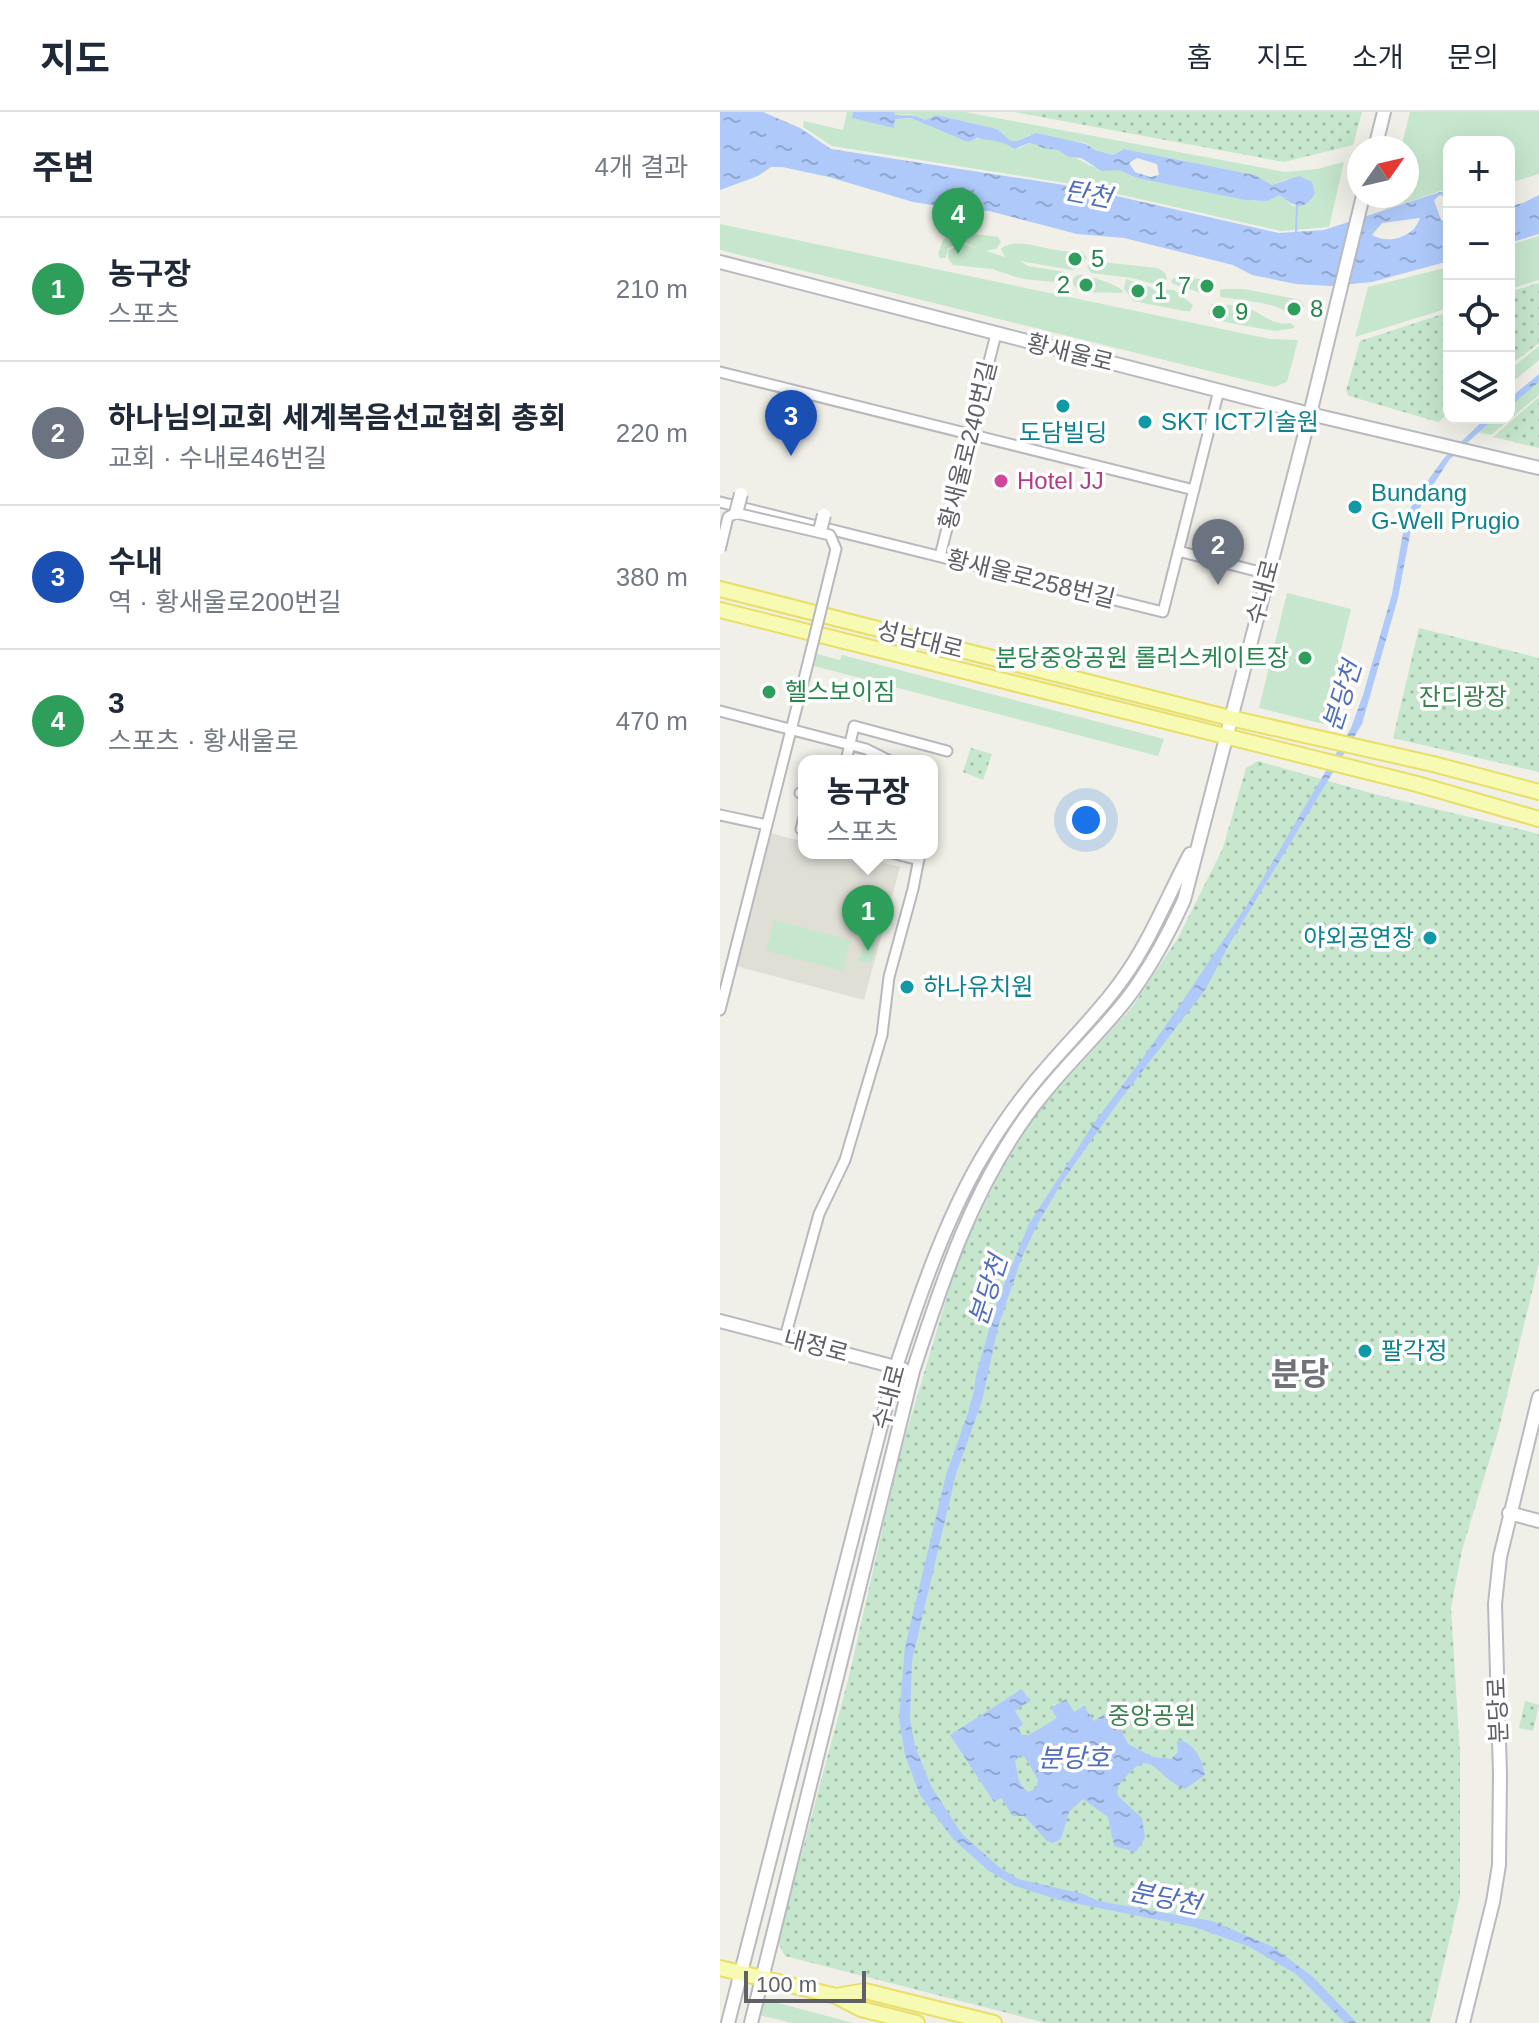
<!DOCTYPE html>
<html lang="ko">
<head>
<meta charset="utf-8">
<style>
	body { margin:0; font-family:Arial,"Noto Sans KR",sans-serif; background:#f6f6f7; color:#1f2937 }
	.controls { position:absolute; right:24px; top:24px; display:grid; overflow:hidden; border-radius:16px; box-shadow:0 8px 32px #0002 }
	.controls button { width:72px; height:72px; display:grid; place-items:center; padding:0; border:0; border-bottom:2px solid #e0e1e3; background:#fff; color:#1f2937; font:40px sans-serif }
	.compass { position:absolute; left:627px; top:24px; width:72px; height:72px; border-radius:50%; background:#fff; box-shadow:0 8px 32px #0002; rotate:56deg }
	.scale { position:absolute; left:24px; bottom:20px; width:122px; box-sizing:border-box; padding-left:8px; border:4px solid #5f6167; border-top:0; font-size:22px; line-height:28px; white-space:nowrap; color:#5f6167; -webkit-text-stroke:6px #fff; paint-order:stroke }
	.you { position:absolute; left:366px; top:708px; width:28px; height:28px; margin:-20px; border:6px solid #fff; border-radius:50%; background:#1a73e8; box-shadow:0 0 0 12px #1a73e833 }
	.badge { display:grid; place-items:center; width:52px; height:52px; border-radius:50%; background:#b45309; color:#fff; font-size:26px; font-weight:700 }
	.pin { position:absolute; translate:-50% -66px; filter:drop-shadow(0 2px 4px #0008) }
	.pin::after { content:''; position:absolute; top:42px; width:28px; height:24px; background:inherit; clip-path:polygon(0 0,100% 0,50% 100%) }
	.popup { position:absolute; left:78px; top:643px; width:140px; height:104px; box-sizing:border-box; display:grid; place-content:center; border-radius:16px; background:#fff; filter:drop-shadow(0 2px 6px #0005); font-size:26px; white-space:nowrap; color:#747a83 }
	.popup b { font-size:30px; color:#1f2937 }
	.popup::after { content:''; position:absolute; left:50%; top:100%; margin-left:-16px; border:16px solid transparent; border-top-color:#fff }
	.list { margin:0; padding:0; list-style:none }
	h2 { display:flex; justify-content:space-between; align-items:center; height:104px; margin:0; padding:0 32px; font-size:34px }
	h2 small { font-size:26px; font-weight:400; color:#747a83 }
	.list li { display:grid; grid-template-columns:52px 1fr auto; gap:24px; align-items:center; box-sizing:border-box; height:144px; padding:0 32px; border-top:2px solid #e0e1e3 }
	.list b { display:block; font-size:30px; white-space:nowrap }
	.list p { margin:0; font-size:26px; white-space:nowrap; color:#747a83 }
	.list em { font-size:26px; font-style:normal; color:#747a83 }
	.icon { flex:none; width:44px; height:44px; fill:none; stroke:currentColor; stroke-width:2; stroke-linecap:round; stroke-linejoin:round }
	.map { position:relative; flex:none; width:819px; height:1911px; overflow:hidden }
	header { display:flex; align-items:center; gap:48px; box-sizing:border-box; height:112px; padding:0 40px; background:#fff; border-bottom:2px solid #e0e1e3 }
	header strong { font-size:38px }
	nav { display:flex; gap:44px; margin-inline-start:auto; font-size:28px }
	main { display:flex }
	aside { flex:1; background:#fff }
	.map>svg:first-child { display:block }
	.education { fill:#e0dfd6 }
	.grass { fill:#c6e6cd }
	.park { fill:url(#park-dots) }
	.water { fill:url(#water-ripples); fill-rule:evenodd }
	.lines { fill:none; stroke-linecap:round; stroke-linejoin:round }
	.stream { stroke:#aec9fa; stroke-width:2 }
	.street-casing { stroke:#b8b8bd; stroke-width:13 }
	.secondary-casing { stroke:#b9bac0; stroke-width:16 }
	.primary-casing { stroke:#e9df68; stroke-width:18 }
	.street { stroke:#fff; stroke-width:9 }
	.secondary { stroke:#fff; stroke-width:12 }
	.primary { stroke:#f7fab3; stroke-width:14 }
	.street-bridge-casing { stroke:#b8b8bd; stroke-width:13; stroke-linecap:butt }
	.secondary-bridge-casing { stroke:#b9bac0; stroke-width:16; stroke-linecap:butt }
	.street-bridge { stroke:#fff; stroke-width:9 }
	.secondary-bridge { stroke:#fff; stroke-width:12 }
	.leisure-dot { fill:#2e9e5b; stroke:#fff; stroke-width:3 }
	.culture-dot { fill:#0f9aa8; stroke:#fff; stroke-width:3 }
	.hotel-dot { fill:#d1479c; stroke:#fff; stroke-width:3 }
	.labels { text-anchor:middle; stroke-width:7; stroke-linejoin:round; paint-order:stroke }
	.leisure-label { font-size:24px; fill:#27864d; stroke:#fff; text-anchor:start }
	.street-label { font-size:24px; fill:#5f6167; stroke:#fff }
	.culture-label { font-size:24px; fill:#0d838f; stroke:#fff; text-anchor:start }
	.hotel-label { font-size:24px; fill:#b23c85; stroke:#fff; text-anchor:start }
	.park-label { font-size:24px; fill:#3b824d; stroke:#fff }
	.water-label { font-size:26px; font-style:italic; fill:#516fbd; stroke:#fff }
	.district-label { font-size:32px; font-weight:bold; fill:#707379; stroke:#fff }
</style>
</head>
<body>
<header>
<strong>지도</strong>
<nav><a>홈</a><a>지도</a><a>소개</a><a>문의</a></nav>
</header>
<main>
<aside>
<h2>주변<small>4개 결과</small></h2>
<ul class="list">
<li><span class="badge" style="background:#2e9e5b">1</span><div><b>농구장</b><p>스포츠</p></div><em>210 m</em></li>
<li><span class="badge" style="background:#6b7280">2</span><div><b>하나님의교회 세계복음선교협회 총회</b><p>교회 · 수내로46번길</p></div><em>220 m</em></li>
<li><span class="badge" style="background:#1a4fb4">3</span><div><b>수내</b><p>역 · 황새울로200번길</p></div><em>380 m</em></li>
<li><span class="badge" style="background:#2e9e5b">4</span><div><b>3</b><p>스포츠 · 황새울로</p></div><em>470 m</em></li>
</ul>
</aside>
<div class="map">
<svg width="819" height="1911" viewBox="0 0 819 1911">
	<defs>
		<pattern id="park-dots" width="8" height="8" patternUnits="userSpaceOnUse" patternTransform="scale(2)"><rect width="8" height="8" fill="#c6e6cd"/><path d="M2 2h.1M6 6h.1" fill="none" stroke="#a4beaa" stroke-width="1.8" stroke-linecap="round"/></pattern>
		<pattern id="water-ripples" width="26" height="14" patternUnits="userSpaceOnUse" patternTransform="scale(2)"><rect width="26" height="14" fill="#aec9fa"/><path d="M2 4q2-2 4 0t4 0M15 11q2-2 4 0t4 0" fill="none" stroke="#91a7ce"/></pattern>
	</defs>
	<rect width="100%" height="100%" fill="#f0f0e8"/>
	<path class="education" d="M51,721L84,730V741H127L180,755L144,888L16,854Z"/>
	<path class="grass" d="M127,0H133V6L174,15L175,7L191,6L248,29C265,24 280,28 296,37C302,36 307,31 313,31C329,32 355,45 369,53C378,58 391,55 400,58C406,60 412,64 417,66L535,89L559,83L573,94H577L567,67L552,73L535,63L404,37L393,43L375,38L366,31L310,23L297,29H291L277,17L221,4L206,8L189,2L174,3V0H245L565,60L597,57L624,50L609,115L561,119L358,73L112,34L83,15L84,9L123,18Z
		M690,0H819V62L789,71V30H729V79H720L665,98L668,84H687V36H681Z
		M0,112L550,227L578,228L567,270L554,275L0,138Z
		M232,119L278,125L281,130L276,137L265,139L240,129L228,136L226,146H220L218,142L223,128Z
		M819,124V168L789,177V133Z
		M241,131L285,145L281,137C294,125 321,136 336,138C345,140 353,139 362,139L367,146L358,156L352,158L300,149L308,154L345,160L349,165L344,171L303,167L272,157L233,153L228,146V139Z
		M372,149L438,156L445,161L447,167L438,173L412,166L371,161L367,154Z
		M729,155V196L635,225L648,175Z
		M357,163C366,162 397,172 403,179L402,181L359,180L353,172V167Z
		M469,164L476,167L488,166L496,174L490,181L485,182L453,172L451,169L455,165Z
		M406,167L436,177L454,178L473,193L470,199H464L413,189L404,177Z
		M503,177H524L576,187L581,189L584,194L580,202L573,205C568,202 563,197 557,195C539,189 519,188 500,185V178Z
		M492,192C502,192 518,193 527,196C543,201 551,214 571,211L575,216L555,219L494,208L488,201Z
		M819,234V248L789,273V258Z
		M819,264V283L771,323L754,319L770,306H789V290Z
		M567,481L631,497L603,612L539,596Z
		M97,542L120,548L122,543L444,627L438,644L94,554Z
		M54,808L130,828L123,859L46,839Z
		M145,826L157,829L151,852L139,849Z
		M47,1888L133,1911H72L39,1903L42,1892Z"/>
	<path class="park" d="M295,0H642L633,33L564,50Z
		M819,171V231L789,254V180Z
		M729,200V301L718,310L629,284L626,279L640,229Z
		M819,285V336L773,325Z
		M699,516L819,546V660L673,626Z
		M251,636L272,642L263,668L243,660Z
		M538,649L654,682L819,722V1151L778,1320L742,1438L731,1496L740,1642V1783L710,1911H326L65,1844L58,1830L129,1564L179,1345L239,1144L281,1059L317,1000L413,894L458,826L503,736L526,656Z
		M805,1589L819,1593L813,1619L799,1616Z"/>
	<path class="water" d="M0,0H43L80,16L111,37L357,75L559,121L604,118L720,80H729V87L720,83L714,88L721,108L729,110V149L652,170L610,174L576,172L532,163L513,153L404,126L357,122L269,99L237,97L193,90L109,65L62,55H51L38,64L0,78ZM700,106C694,125 669,133 652,123L662,111Z
		M133,0H174L175,3C192,4 189,1 206,8L216,3L221,4L277,17L291,29H297L316,21L366,32L375,38L393,43L404,37L535,63L552,73L579,64L592,70L595,81C583,102 573,93 559,83L547,89L525,88L417,66L399,58L382,59L361,46L349,45L338,38L323,36L315,32L309,31L295,37C278,27 275,30 257,26L248,30L191,6L175,7L174,16L132,6ZM417,46L437,52L439,63L430,65L415,60L409,51Z
		M819,83V122L789,131V94L803,91Z
		M819,262V270L789,295V287Z
		M766,306H774L729,348L703,389L691,417L678,486L642,612L510,831L485,878L400,988L344,1067L318,1111L302,1145L278,1215L262,1289L236,1362L192,1548L190,1608L195,1634L211,1674L242,1722L279,1755L298,1767L363,1782L378,1789L492,1809L553,1835L593,1865L637,1911H625L576,1862L528,1834L474,1815L339,1788L295,1774L269,1759L233,1727L200,1683L185,1643L179,1606L185,1535L226,1363L253,1287L256,1263L278,1187L309,1112L374,1011L422,947L512,819L631,616L643,583L672,482L685,410L690,397L699,381L724,346Z
		M302,1577L310,1589L295,1599L303,1612L298,1616L302,1623H309L337,1606L331,1596L346,1587L354,1600L364,1594L374,1609L391,1598L408,1632L433,1645L451,1647L458,1640L457,1630L460,1628C475,1633 483,1648 485,1663L465,1677C432,1665 433,1626 397,1676L398,1684L422,1706L425,1726L416,1740L394,1734L388,1705L363,1687L349,1700L341,1727L333,1731L327,1729L304,1704H293L281,1686L274,1690L230,1623ZM300,1643L305,1645L318,1668L316,1676L309,1680C297,1674 298,1661 295,1649Z"/>
	<g class="lines">
		<path class="stream" d="M576,121L577,94
			M465,887L524,799
			M250,1296L254,1283"/>
		<g class="street-casing">
			<path id="street" d="M0,260L474,378
				M0,390L443,500L499,278
				M458,439L548,462
				M220,444L276,222
				M0,599L146,637L170,649
				M126,649L134,614L227,639
				M80,681L84,683
				M0,703L47,713
				M84,705L81,717L84,718
				M172,741L199,748
				M0,898L89,547
				M65,1225L99,1102L125,1048L162,923L169,865L193,777L200,741"/>
		</g>
		<g class="secondary-casing">
			<path id="secondary" d="M655,36L664,0
				M0,150L590,302L819,356
				M0,1209L183,1257
				M789,1401L819,1409
				M8,1911L176,1255C199,1185 224,1111 261,1047C281,1013 303,982 329,953C354,924 382,897 404,865C431,827 448,783 470,742
				M31,1911L193,1259C223,1167 252,1078 310,999C339,959 376,926 406,888C430,857 448,823 464,788L590,302L643,84
				M743,1911L773,1790L779,1753L780,1662L775,1492L780,1445L819,1285"/>
		</g>
		<g class="primary-casing">
			<path id="primary" d="M0,477L510,606L713,652L819,680
				M0,498L697,672L819,707
				M0,1856L116,1884L141,1897L197,1911
				M116,1884L145,1879L274,1911"/>
		</g>
		<use href="#street" class="street"/>
		<use href="#secondary" class="secondary"/>
		<use href="#primary" class="primary"/>
		<g class="street-bridge-casing">
			<path id="street-bridge" d="M0,438L8,405L16,401L110,423L116,437L89,547"/>
		</g>
		<g class="secondary-bridge-casing">
			<path id="secondary-bridge" d="M16,401L21,382
				M100,419L104,403"/>
		</g>
		<use href="#street-bridge" class="street-bridge"/>
		<use href="#secondary-bridge" class="secondary-bridge"/>
	</g>
	<g class="leisure-dot">
		<circle cx="355" cy="147" r="8"/>
		<circle cx="366" cy="173" r="8"/>
		<circle cx="487" cy="174" r="8"/>
		<circle cx="418" cy="179" r="8"/>
		<circle cx="574" cy="197" r="8"/>
		<circle cx="499" cy="200" r="8"/>
		<circle cx="585" cy="546" r="8"/>
		<circle cx="49" cy="580" r="8"/>
	</g>
	<g class="culture-dot">
		<circle cx="343" cy="294" r="8"/>
		<circle cx="425" cy="310" r="8"/>
		<circle cx="635" cy="395" r="8"/>
		<circle cx="710" cy="826" r="8"/>
		<circle cx="187" cy="875" r="8"/>
		<circle cx="645" cy="1239" r="8"/>
	</g>
	<circle class="hotel-dot" cx="281" cy="369" r="8"/>
	<g class="labels">
		<g class="leisure-label">
			<text x="371" y="155">5</text>
			<text x="350" y="181" text-anchor="end">2</text>
			<text x="471" y="182" text-anchor="end">7</text>
			<text x="434" y="187">1</text>
			<text x="590" y="205">8</text>
			<text x="515" y="208">9</text>
			<text x="569" y="554" text-anchor="end">분당중앙공원 롤러스케이트장</text>
			<text x="65" y="588">헬스보이짐</text>
		</g>
		<g class="street-label">
			<text transform="translate(350 241) rotate(14)" y="8">황새울로</text>
			<text transform="translate(248 333) rotate(-76)" y="8">황새울로240번길</text>
			<text transform="translate(311 467) rotate(14)" y="8">황새울로258번길</text>
			<text transform="translate(543 480) rotate(-75)" y="8">수내로</text>
			<text transform="translate(200 528) rotate(14)" y="8">성남대로</text>
			<text transform="translate(96 1234) rotate(15)" y="8">내정로</text>
			<text transform="translate(169 1285) rotate(-75)" y="8">수내로</text>
			<text transform="translate(778 1598) rotate(-92)" y="8">분당로</text>
		</g>
		<g class="culture-label">
			<text x="441" y="318">SKT ICT기술원</text>
			<text x="343" y="329" text-anchor="middle">도담빌딩</text>
			<text x="651" y="389">Bundang<tspan x="651" dy="28">G-Well Prugio</tspan></text>
			<text x="694" y="834" text-anchor="end">야외공연장</text>
			<text x="203" y="883">하나유치원</text>
			<text x="661" y="1247">팔각정</text>
		</g>
		<g class="hotel-label">
			<text x="297" y="377">Hotel JJ</text>
		</g>
		<g class="park-label">
			<text x="743" y="593">잔디광장</text>
			<text x="432" y="1612">중앙공원</text>
		</g>
		<g class="water-label">
			<text transform="translate(368 82) rotate(11)" y="9">탄천</text>
			<text transform="translate(622 584) rotate(-72)" y="9">분당천</text>
			<text transform="translate(268 1178) rotate(-72)" y="9">분당천</text>
			<text x="354" y="1655">분당호</text>
			<text transform="translate(445 1786) rotate(12)" y="9">분당천</text>
		</g>
		<g class="district-label">
			<text x="580" y="1273">분당</text>
		</g>
	</g>
</svg>
<div class="controls">
<button>+</button>
<button>−</button>
<button><svg class="icon" aria-label="locate" viewBox="0 0 24 24"><circle cx="12" cy="12" r="6"/><path d="M12 2v4M12 18v4M2 12h4M18 12h4"/></svg></button>
<button><svg class="icon" aria-label="layers" viewBox="0 0 24 24"><path d="M12 4l9 5-9 5-9-5zM3 14l9 5 9-5"/></svg></button>
</div>
<svg class="compass" viewBox="-18 -18 36 36"><path d="M0-13l5 13h-10z" fill="#e53935"/><path d="M0 13l5-13h-10z" fill="#747a83"/></svg>
<div class="scale">100 m</div>
<div class="you"></div>
<div class="pin badge" style="left:148px;top:839px;background:#2e9e5b">1</div>
<div class="popup"><b>농구장</b>스포츠</div>
<div class="pin badge" style="left:498px;top:473px;background:#6b7280">2</div>
<div class="pin badge" style="left:71px;top:344px;background:#1a4fb4">3</div>
<div class="pin badge" style="left:238px;top:142px;background:#2e9e5b">4</div>
</div>
</main>
</body>
</html>
